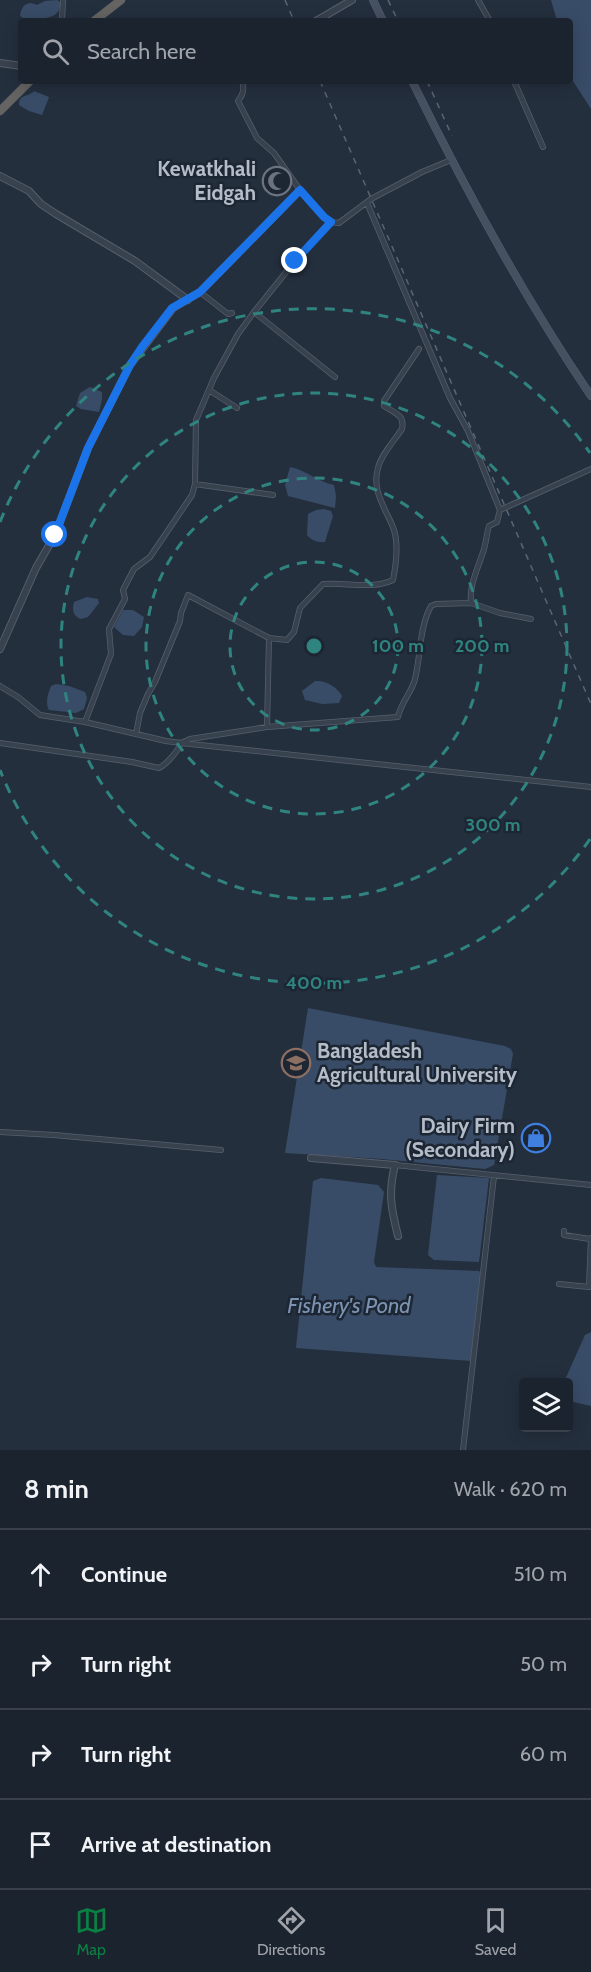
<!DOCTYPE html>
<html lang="en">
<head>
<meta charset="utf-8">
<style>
	body { margin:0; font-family:Cabin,sans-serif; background:#242b36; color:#f1f3f6 }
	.controls { position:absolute; right:18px; bottom:18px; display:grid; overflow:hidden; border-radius:6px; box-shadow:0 3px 15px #0003 }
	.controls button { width:54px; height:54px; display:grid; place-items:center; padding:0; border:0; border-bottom:2px solid #39404a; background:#1b232e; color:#f1f3f6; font:30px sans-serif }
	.stop { position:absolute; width:18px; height:18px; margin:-14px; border:4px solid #1a73e8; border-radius:50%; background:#fff }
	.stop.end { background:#1a73e8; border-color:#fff; box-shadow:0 2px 6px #0008 }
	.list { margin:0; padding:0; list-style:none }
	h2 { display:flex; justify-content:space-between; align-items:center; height:78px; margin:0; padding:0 24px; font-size:26px }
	h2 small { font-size:20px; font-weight:400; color:#a0a4aa }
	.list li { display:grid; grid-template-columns:39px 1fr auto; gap:18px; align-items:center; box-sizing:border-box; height:90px; padding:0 24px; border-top:2px solid #39404a }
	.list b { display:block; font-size:22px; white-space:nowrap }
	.list em { font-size:20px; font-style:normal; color:#a0a4aa }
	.icon { flex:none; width:33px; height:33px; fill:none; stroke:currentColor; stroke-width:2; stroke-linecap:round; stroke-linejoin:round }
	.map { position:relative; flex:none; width:591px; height:1450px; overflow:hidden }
	.search { position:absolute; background:#1b232e; box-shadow:0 3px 15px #0003; left:18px; right:18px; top:18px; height:66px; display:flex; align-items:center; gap:15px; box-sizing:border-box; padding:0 21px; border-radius:6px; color:#a0a4aa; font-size:22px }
	.sheet { height:438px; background:#1b232e }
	nav { display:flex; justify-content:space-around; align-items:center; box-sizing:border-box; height:84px; border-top:2px solid #39404a; background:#1b232e; font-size:16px; color:#a0a4aa }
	nav a { display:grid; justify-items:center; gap:3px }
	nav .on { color:#0b8043 }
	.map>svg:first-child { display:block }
	.water { fill:#394c67 }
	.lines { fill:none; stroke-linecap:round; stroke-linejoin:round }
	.minor-casing { stroke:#565f6c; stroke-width:6 }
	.tertiary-casing { stroke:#565f6c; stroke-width:8 }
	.secondary-casing { stroke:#565f6c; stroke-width:8 }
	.trunk-casing { stroke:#434c59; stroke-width:9 }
	.minor { stroke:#38414e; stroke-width:4.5 }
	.tertiary { stroke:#38414e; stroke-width:6 }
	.secondary { stroke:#465061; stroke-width:7 }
	.trunk { stroke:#656462; stroke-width:8 }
	.rail { stroke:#5a6575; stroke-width:1.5; stroke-dasharray:6 6; stroke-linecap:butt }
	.route { stroke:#1a73e8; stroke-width:8 }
	.ring { fill:none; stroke:#308480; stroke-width:3; stroke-dasharray:10 8 }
	.labels { text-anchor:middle; stroke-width:5; stroke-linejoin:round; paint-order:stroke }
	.poi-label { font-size:21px; font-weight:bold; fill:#b4bcc9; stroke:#1d2633; text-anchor:end }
	.water-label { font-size:22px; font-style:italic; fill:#7c92b1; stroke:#1d2633 }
	.centre { fill:#308480; stroke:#1d2633; stroke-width:3 }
	.ring-label { font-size:18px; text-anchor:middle; font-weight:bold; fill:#308480; stroke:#1d2633; stroke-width:5; stroke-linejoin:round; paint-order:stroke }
</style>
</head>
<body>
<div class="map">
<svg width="591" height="1450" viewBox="0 0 591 1450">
	<rect width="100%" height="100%" fill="#242f3e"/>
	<path class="water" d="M57,0L60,2C62,21 40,18 26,20L20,16C21,6 27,0 37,5L45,1Z
		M551,0H591V109L573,81L570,69V21H557Z
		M34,91L49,97L42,115L29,111L19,105C19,93 28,98 34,91Z
		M90,387L102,392V399L99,412L81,409L76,406L80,393Z
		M290,467C306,470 318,482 334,485L336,496L335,508L288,496L285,485Z
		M324,509L331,511L333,516L325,542C318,543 311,540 307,535L308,514L316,510Z
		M87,597L98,599L99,603L88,617L81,619C73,616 72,610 74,602Z
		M123,610H133L144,617L142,627L134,636L123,635L114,627Z
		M315,681C326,680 337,687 342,696L339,703L322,704L305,700L302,691Z
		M56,684L69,686L85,692L87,698L84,709L76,713L49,710C45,703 48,693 51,686Z
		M308,1008L505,1046L511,1049L513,1054L494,1165L485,1169L382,1159L285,1153Z
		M437,1175L489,1178L479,1262L434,1260L428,1255Z
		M321,1178L378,1185L384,1192L374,1262L376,1267L479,1271L481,1274L471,1361L296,1348L313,1181Z
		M591,1332V1406L569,1401L568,1382H564L585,1335Z"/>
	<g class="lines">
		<g class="minor-casing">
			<path id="minor" d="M478,0L490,21
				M62,21L63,0
				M242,81C245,89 243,95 238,101L257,138L274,153L300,190L324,217L331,222L339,223L371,199L422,172L451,160
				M514,81L543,147
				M331,222L295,261L254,312L238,334L214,378L196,420L195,484L192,495L150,557L134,569L123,590L125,599L109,629L111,654L85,722L166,741L181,743L190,739L267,727L398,717C401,702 412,692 415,679C421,655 419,628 431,606L436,604L471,603C469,586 477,571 482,555C486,546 486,536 489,526L497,522L500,510L468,431L450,398L367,203
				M200,292L228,314L232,313
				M254,312L335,377
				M209,390L237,408
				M195,484L273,495
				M500,510L591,469
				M471,603L500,613L531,619
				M0,686L18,697L40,715L85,722
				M267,727L269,638L287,640L294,632L300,608L323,584C346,582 372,590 393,580C396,565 399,546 394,530C387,510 371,492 378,468C381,455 394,441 402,429C405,415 395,413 384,406V401L419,349
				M136,734L140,713L148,694L155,682L180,621L181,613L188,595L269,638
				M0,743L132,762L159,768C167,764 178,751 181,743L591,787
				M0,1132L54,1135L221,1150
				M395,1165L591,1185
				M564,1231V1235L590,1239
				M559,1284L589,1287L591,1238
				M463,1450L494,1176"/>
		</g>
		<g class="tertiary-casing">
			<path id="tertiary" d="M316,21L352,0
				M0,63L21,66
				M0,176L29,191L41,204L56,214L135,261L188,300
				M0,649L36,568L55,535L88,448L130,365L173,308L200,292L300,190
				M311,1158L395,1165C388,1193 391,1208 398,1236"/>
		</g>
		<g class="secondary-casing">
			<path id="secondary" d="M373,0L383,21
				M412,81C465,189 523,296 591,396"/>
		</g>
		<g class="trunk-casing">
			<path id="trunk" d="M94,21L121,0
				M0,111L30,81"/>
		</g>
		<use href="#minor" class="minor"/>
		<use href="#tertiary" class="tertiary"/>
		<use href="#secondary" class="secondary"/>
		<use href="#trunk" class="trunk"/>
		<path class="rail" d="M285,0L294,21
			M388,0L398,21
			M320,81L591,704
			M427,81L452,136"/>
	</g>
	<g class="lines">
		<path class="route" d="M55,535L88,448L130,365L142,347L172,308L200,292L300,190L324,217L331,222L295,261"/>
	</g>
	<g class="ring">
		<circle cx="314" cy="646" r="84"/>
		<circle cx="314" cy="646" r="168"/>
		<circle cx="314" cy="646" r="253"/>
		<path d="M590 839A337 337 0 0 1 0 770M0 522A337 337 0 0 1 590 453"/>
	</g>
	<defs>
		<g id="mosque-ring" transform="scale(1.5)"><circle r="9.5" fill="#1d2633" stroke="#6b7280" stroke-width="1.5"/><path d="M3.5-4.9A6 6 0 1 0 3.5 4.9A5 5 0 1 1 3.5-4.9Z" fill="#6b7280"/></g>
		<g id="university-ring" transform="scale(1.5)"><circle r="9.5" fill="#1d2633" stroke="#8d6e63" stroke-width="1.5"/><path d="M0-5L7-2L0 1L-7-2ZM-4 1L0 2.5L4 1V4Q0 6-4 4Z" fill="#8d6e63"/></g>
		<g id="shop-ring" transform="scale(1.5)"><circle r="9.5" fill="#1d2633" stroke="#3f7fe0" stroke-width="1.5"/><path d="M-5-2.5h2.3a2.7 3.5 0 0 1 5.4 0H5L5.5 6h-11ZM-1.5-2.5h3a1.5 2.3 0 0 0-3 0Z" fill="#3f7fe0"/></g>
	</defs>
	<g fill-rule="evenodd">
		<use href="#mosque-ring" x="277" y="181"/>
		<use href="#university-ring" x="296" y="1063"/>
		<use href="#shop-ring" x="536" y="1138"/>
	</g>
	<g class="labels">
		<g class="poi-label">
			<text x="256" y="176">Kewatkhali<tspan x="256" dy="24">Eidgah</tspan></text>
			<text x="317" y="1058" text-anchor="start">Bangladesh<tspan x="317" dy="24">Agricultural University</tspan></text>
			<text x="515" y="1133">Dairy Firm<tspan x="515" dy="24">(Secondary)</tspan></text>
		</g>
		<g class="water-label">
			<text x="349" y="1313">Fishery's Pond</text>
		</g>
	</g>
	<circle cx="314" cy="646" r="9" class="centre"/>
	<g class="ring-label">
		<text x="398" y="652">100 m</text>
		<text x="482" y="652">200 m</text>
		<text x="493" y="831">300 m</text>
		<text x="314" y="989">400 m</text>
	</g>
</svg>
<div class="controls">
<button><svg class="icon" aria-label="layers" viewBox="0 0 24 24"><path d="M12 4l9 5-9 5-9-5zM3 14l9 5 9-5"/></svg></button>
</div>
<div class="stop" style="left:55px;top:535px"></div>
<div class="stop end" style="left:295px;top:261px"></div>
<div class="search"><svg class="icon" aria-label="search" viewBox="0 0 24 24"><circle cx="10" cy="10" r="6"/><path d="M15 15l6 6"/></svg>Search here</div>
</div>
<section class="sheet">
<h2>8 min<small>Walk · 620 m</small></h2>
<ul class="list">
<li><svg class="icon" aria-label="ahead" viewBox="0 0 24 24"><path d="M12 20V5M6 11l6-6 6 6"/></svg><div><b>Continue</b></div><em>510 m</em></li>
<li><svg class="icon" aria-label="right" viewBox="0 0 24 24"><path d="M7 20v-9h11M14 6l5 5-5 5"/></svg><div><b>Turn right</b></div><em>50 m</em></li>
<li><svg class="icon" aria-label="right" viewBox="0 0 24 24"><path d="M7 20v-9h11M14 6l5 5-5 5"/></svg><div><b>Turn right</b></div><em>60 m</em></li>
<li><svg class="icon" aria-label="arrive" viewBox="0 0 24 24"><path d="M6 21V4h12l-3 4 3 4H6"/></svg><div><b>Arrive at destination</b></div></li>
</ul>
</section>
<nav>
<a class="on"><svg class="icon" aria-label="map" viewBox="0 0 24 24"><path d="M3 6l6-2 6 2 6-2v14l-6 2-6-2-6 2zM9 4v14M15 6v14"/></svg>Map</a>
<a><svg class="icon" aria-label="directions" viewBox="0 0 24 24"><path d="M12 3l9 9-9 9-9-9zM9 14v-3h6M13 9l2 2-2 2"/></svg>Directions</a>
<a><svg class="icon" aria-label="saved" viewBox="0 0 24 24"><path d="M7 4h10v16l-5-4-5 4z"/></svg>Saved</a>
</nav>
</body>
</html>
